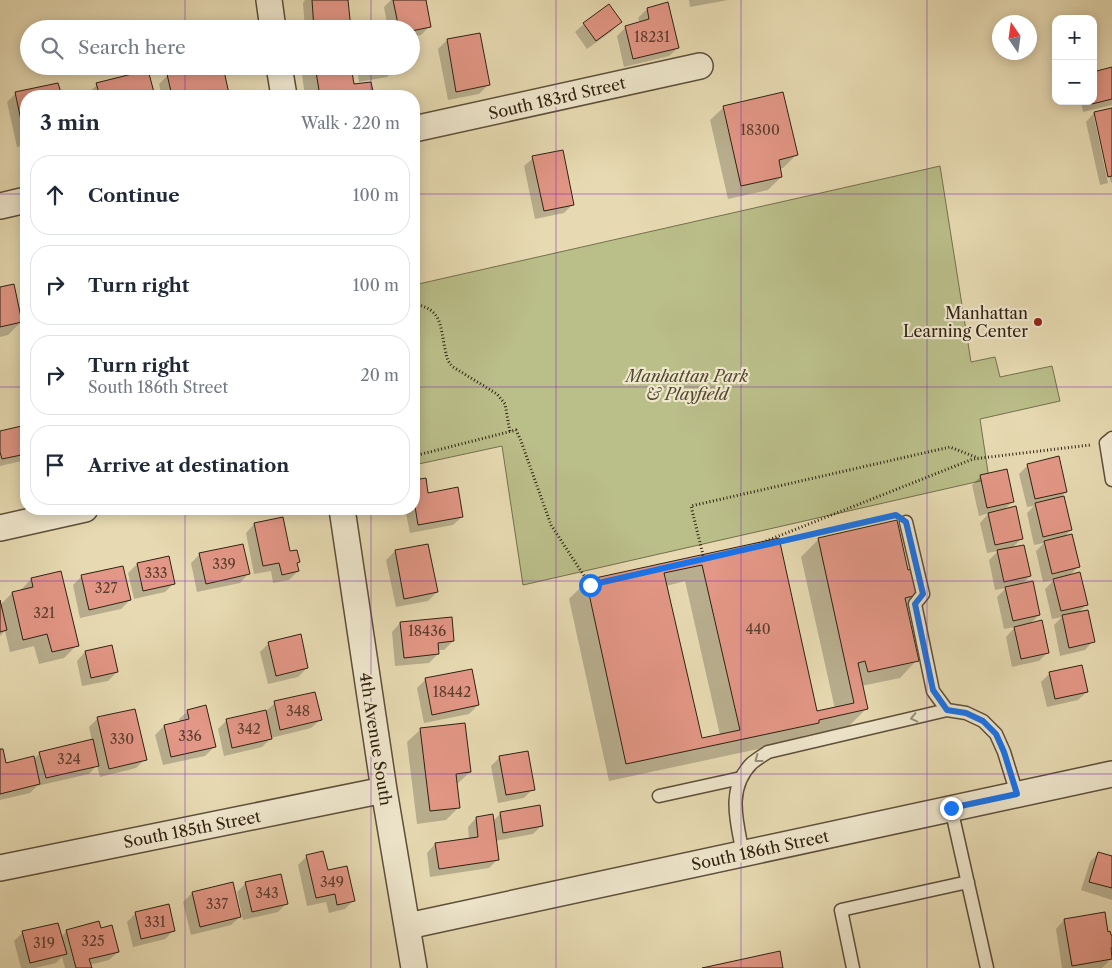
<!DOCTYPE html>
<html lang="en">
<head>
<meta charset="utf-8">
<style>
	body { margin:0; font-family:"Libre Caslon Text",serif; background:#f2f2f3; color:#1f2937 }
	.controls { position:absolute; right:15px; top:15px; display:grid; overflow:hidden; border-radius:10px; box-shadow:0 2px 12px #0003 }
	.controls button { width:45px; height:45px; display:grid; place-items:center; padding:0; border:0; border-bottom:1px solid #e0e1e3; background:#fff; color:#1f2937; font:25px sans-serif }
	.compass { position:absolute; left:992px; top:15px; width:45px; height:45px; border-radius:50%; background:#fff; box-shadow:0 2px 12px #0003; rotate:347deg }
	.stop { position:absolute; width:15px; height:15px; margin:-11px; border:4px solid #1a73e8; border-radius:50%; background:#fff }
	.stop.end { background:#1a73e8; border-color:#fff; box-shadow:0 1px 5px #0008 }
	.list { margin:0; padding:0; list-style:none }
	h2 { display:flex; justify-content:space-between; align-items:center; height:65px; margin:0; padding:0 20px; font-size:21px }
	h2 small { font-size:16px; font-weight:400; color:#747a83 }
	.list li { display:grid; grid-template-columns:32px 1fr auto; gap:15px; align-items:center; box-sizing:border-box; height:80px; margin:0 10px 10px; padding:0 10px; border:1px solid #e0e1e3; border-radius:20px }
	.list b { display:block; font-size:19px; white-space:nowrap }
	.list p { margin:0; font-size:16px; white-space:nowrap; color:#747a83 }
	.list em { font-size:16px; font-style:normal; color:#747a83 }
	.icon { flex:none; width:28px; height:28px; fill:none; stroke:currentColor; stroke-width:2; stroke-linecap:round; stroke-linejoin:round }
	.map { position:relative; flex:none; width:1112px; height:968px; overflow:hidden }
	.search { position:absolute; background:#fff; box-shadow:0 2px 12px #0003; left:20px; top:20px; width:400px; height:55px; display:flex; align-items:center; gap:12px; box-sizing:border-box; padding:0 18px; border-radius:28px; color:#747a83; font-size:19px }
	.panel { position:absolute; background:#fff; box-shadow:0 2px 12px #0003; left:20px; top:90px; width:400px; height:425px; border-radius:20px }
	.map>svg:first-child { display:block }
	.green { fill:#babe89; stroke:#74704d }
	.shadow { fill:#0003; fill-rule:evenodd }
	.building { fill:#e39786; stroke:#2f2111; fill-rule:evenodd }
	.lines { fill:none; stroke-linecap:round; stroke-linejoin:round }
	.service-casing { stroke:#5d4f39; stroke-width:15 }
	.minor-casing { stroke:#5d4f39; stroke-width:28 }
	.path { stroke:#2f2111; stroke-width:3; stroke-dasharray:1 2.5; stroke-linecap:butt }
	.service { stroke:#efe7cd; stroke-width:12 }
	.minor { stroke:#efe7cd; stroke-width:25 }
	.oneway { stroke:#998e78 }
	.route { stroke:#1a73e8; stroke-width:6 }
	.grid { fill:none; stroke:#7b2cbf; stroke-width:1; stroke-opacity:0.55 }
	.poi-dot { fill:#8f2418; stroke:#efe7cd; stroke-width:2 }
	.labels { text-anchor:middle; stroke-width:4.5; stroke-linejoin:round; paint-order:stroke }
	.number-label { font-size:14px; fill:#5c3e2e }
	.street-label { font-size:16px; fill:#2f2111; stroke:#efe7cd }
	.poi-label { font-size:16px; fill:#2f2111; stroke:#efe7cd; text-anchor:end }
	.park-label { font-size:16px; font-style:italic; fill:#52482f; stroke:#efe7cd }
</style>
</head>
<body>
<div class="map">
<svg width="1112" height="968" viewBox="0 0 1112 968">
	<rect width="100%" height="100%" fill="#e7dab2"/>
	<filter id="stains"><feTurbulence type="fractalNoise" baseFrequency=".004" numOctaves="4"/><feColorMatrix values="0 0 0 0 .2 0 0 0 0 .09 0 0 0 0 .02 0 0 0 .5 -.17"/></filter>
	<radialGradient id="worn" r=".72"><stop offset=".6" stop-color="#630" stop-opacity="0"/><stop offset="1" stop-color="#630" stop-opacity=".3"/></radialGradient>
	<path class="green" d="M940,166L971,362L995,357L1000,377L1052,366L1060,401L980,419L989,479L523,585L502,446L414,465V285Z"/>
	<path class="shadow" d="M305,0H347L350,29H305L303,3Z
		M391,0H425L430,26L421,35L411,37V29H388L384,7Z
		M689,0H728L690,7Z
		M647,9L678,48L669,56L624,67L617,36L626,27L640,23L638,18Z
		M620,22L612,31L587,49L575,32L584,24Z
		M447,40L488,85L479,94L448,100L438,49Z
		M303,66H350L352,86L370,83L372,96H305L301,68Z
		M357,66H396V68L387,77L359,82Z
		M1112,69V105L1083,112L1081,101H1093Z
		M148,72L154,96H89L88,93L97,85Z
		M168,75L228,93L225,96H162L159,84Z
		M57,84L60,96H26V145L17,147L7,102L16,93Z
		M724,107L796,155L783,168L779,169L781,177L768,190L728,199L710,120Z
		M1112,109V182L1111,183L1096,117H1094L1108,183L1100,185L1086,122L1094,113Z
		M533,158L573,204L564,213L535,219L524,166Z
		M26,284V309L21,289Z
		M0,289L21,322L8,335L0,337Z
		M26,427V457L22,461L0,466V432Z
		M1028,465L1066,492L1059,499L1071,530L1063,538L1078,567L1069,576L1087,604L1078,613L1093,641L1085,650L1060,656L1054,625L1062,617L1052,619L1045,589L1054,580L1043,582L1036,551L1044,543L1034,545L1027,513L1034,506L1027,507L1019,474Z
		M981,476L1013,501L1004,510L1021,539L1012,548L1030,576L1021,585L1039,615L1030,624L1048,652L1039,661L1012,667L1006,637L1015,627L1004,629L997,597L1006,588L995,590L989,560L998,551L987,553L980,523L989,513L979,516L972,485Z
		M425,479L427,494L462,517L453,525L410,533L405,509H414V481Z
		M254,524L289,552L298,562L296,564L298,571L289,580L273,583L271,571L254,574L246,533Z
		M819,539L907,571L920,594L906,608L917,660L900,678L861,686L866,709L849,726L803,736L800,740L609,781L569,599L586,582L778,540L816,713L835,709L801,557ZM685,581L720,735L701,740L666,586Z
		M395,551L437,592L428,601L396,607L386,560Z
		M200,554L248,574L240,583L197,592L191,563Z
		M168,558L174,583L165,592L134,599L128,573L137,564Z
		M82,576L130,600L121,609L80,618L73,585Z
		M31,579L77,645L64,658L39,664L34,646L10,652L5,631L0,636V605L12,593L19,592Z
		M400,623L453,641L444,650H437L438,654L429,663L395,666L392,632Z
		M269,643L307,668L298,677L268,684L260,652Z
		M85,652L117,672L108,681L82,686L77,661Z
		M1050,673L1087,692L1078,700L1047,707L1041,682Z
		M426,679L478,705L469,714L424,723L417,688Z
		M275,703L320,720L311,728L271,738L262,747L224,756L218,729L227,720L265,712Z
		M188,711L214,747L205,756L163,765L155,735L164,726L180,722L179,719Z
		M98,718L145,759L136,768L100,777L97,765L89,774L37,786L30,793L0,800V751L5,764L33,760L40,753L92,741L89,727Z
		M421,729L470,772L456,785L459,807L446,820L417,824L407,742Z
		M500,757L533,789L524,798L498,803L491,766Z
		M501,813L542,825L533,834L495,841L498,859L489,868L430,877L427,853L435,844L469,840L468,827L476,818L493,821Z
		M1098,853L1112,857V900L1081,890L1090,862Z
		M307,856L327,872L354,900L345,909L329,913L326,902L307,906L298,865Z
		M246,883L287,903L278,912L243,920L242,915L231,925L191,935L183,902L192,893L240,915H242L237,892Z
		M136,913L174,930L165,939L133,947L127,922Z
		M1064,920L1107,933L1110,936H1112V952L1110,953L1111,959L1102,968H1062L1056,929Z
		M100,929L118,952L109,960L89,965L90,968H65L62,957L56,963L35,968H21L14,941L23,932L61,937L67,931Z"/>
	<path class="building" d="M312,0H348L351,29H314Z
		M393,0H426L431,27L411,31V29H399Z
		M668,2L679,48L633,59L625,26L649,19L647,8Z
		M609,4L622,22L596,41L583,23Z
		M480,33L490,85L456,92L447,39Z
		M202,66H223L229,94L217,96H172L167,74Z
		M315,66H351L354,84L371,82L374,96H320Z
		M367,66H397V69L368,73Z
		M1112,67V99L1092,104L1091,101H1093V72Z
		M148,70L155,96H100L96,83Z
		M58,83L62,96H26V139H25L15,92Z
		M783,92L798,155L779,160L782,177L741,186L723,106Z
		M1112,108V176L1108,177L1094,112Z
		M563,150L574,205L544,211L532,156Z
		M14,284L22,322L0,327V287Z
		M26,425V454L2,459L0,452V431Z
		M1059,456L1067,492L1035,499L1027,464Z
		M1007,469L1014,502L987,508L980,475Z
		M426,478L428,493L458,487L463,517L418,525L414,500V480Z
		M1064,496L1072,530L1043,537L1035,503Z
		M1016,506L1023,539L995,545L988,513Z
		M283,517L290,551L297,550L300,562L297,563L299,571L282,575L279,563L263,566L254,523Z
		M897,520L908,570L916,568L922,594L905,598L919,661L868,672L865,661L858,663L868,709L819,720V723L626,764L586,580L779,538L817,711L854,703L818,538ZM702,565L740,730L702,738L664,573Z
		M1072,534L1080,567L1052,574L1044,541Z
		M243,544L250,574L206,584L199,553Z
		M428,544L438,592L404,599L395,550Z
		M1024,545L1031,576L1004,582L997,550Z
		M169,556L175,584L143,591L137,563Z
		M123,566L131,600L89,610L81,575Z
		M61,571L79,646L52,652L47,634L23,640L12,592L33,587L31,578Z
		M1080,572L1088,605L1061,611L1053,579Z
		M1033,581L1040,615L1013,621L1005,587Z
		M0,600L7,630L0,632Z
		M1088,610L1095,642L1069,648L1062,615Z
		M452,617L454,641L438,643L439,654L404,658L400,622Z
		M1042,620L1049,653L1021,659L1014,627Z
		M301,634L308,668L276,676L268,642Z
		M112,645L118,672L91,678L85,651Z
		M1082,665L1088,692L1055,699L1049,672Z
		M472,669L479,705L432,715L425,678Z
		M315,692L322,720L280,730L274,701Z
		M206,705L216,747L171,757L164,725L189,719L187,710Z
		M135,709L147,760L109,769L97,717Z
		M266,710L272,739L232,748L226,719Z
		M465,723L471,772L456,774L460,808L430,811L420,728Z
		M93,739L99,766L46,778L39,752Z
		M0,749H3L6,763L34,756L40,784L0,794Z
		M528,751L535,790L506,795L499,756Z
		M540,805L543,826L503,833L500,812Z
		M493,814L499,860L439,869L435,843L478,837L476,817Z
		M323,851L328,870L347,866L355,901L337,905L335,894L316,898L306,855Z
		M1098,852L1112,856V888L1089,882Z
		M281,874L288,904L252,912L245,882Z
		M233,882L241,917L200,927L192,892Z
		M169,904L175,931L141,939L135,912Z
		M1105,912L1108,932L1110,931L1111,935H1112V948H1111L1112,959L1072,966L1064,919Z
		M99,921L101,928L112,925L119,952L89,959L92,968H76L66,930Z
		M58,923L67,954L30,963L22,931Z
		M780,951L783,968H702Z"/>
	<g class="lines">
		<g class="service-casing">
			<path id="service" d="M1112,438L1106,443L1112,480
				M906,522L923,594L915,604L933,691L947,710
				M659,796L741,778
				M951,808L987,968
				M743,854C737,822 726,789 752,763C757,759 763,755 768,752L947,710L966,713L983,721L996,734L1004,752L1017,794
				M853,968L841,910L968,882"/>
		</g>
		<g class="minor-casing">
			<path id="minor" d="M269,0L273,29
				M279,66L284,96
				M414,129L700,66
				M0,206L26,200
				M342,509L384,790L414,968
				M0,528L85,509
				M0,868L384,790
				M408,926L1112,774"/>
		</g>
		<path class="path" d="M414,304C442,309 440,325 445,349C447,358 447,361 453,367L497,394L505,404L510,432
			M414,456L516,430L521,441L551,525L590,585L892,516
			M756,545L973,459L1090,445
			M704,559L691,506L950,447L978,458"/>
		<use href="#service" class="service"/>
		<use href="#minor" class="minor"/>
	</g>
	<defs><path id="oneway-chevron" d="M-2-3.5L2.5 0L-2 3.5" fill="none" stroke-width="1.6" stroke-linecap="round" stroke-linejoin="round" transform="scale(1.25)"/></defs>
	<g class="oneway">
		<use href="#oneway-chevron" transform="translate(914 718) rotate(167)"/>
		<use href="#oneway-chevron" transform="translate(758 759) rotate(143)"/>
	</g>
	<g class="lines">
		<path class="route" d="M590,585L896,515L906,522L923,594L915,604L933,690L947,710L966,713L983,721L996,734L1004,752L1017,794L951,808"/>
	</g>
	<path class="grid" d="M185,0V29M371,0V29M556,0V968M741,0V968M927,0V968M185,66V96M371,66V96M0,194H26M414,194H1112M0,387H26M414,387H1112M185,509V968M371,509V968M0,581H1112M0,774H1112"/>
	<circle class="poi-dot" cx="1038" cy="322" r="5"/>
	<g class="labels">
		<g class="number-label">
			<text x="652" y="42">18231</text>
			<text x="760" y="135">18300</text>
			<text x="224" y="569">339</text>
			<text x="156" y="578">333</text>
			<text x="106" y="593">327</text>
			<text x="44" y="618">321</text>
			<text x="758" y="634">440</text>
			<text x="427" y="636">18436</text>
			<text x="452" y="697">18442</text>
			<text x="298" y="716">348</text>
			<text x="249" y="734">342</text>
			<text x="190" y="741">336</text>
			<text x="122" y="744">330</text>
			<text x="69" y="764">324</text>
			<text x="332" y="887">349</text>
			<text x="267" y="898">343</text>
			<text x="217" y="909">337</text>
			<text x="155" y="927">331</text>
			<text x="93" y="946">325</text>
			<text x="44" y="948">319</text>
		</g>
		<g class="street-label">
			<text transform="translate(557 98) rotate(-13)" y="6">South 183rd Street</text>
			<text transform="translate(376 739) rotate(81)" y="6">4th Avenue South</text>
			<text transform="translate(192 829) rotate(-11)" y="6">South 185th Street</text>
			<text transform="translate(760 850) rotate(-12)" y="6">South 186th Street</text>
		</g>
		<g class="poi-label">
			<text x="1028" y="319">Manhattan<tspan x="1028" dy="18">Learning Center</tspan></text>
		</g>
		<g class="park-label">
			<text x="687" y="382">Manhattan Park<tspan x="687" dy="18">&amp; Playfield</tspan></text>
		</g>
	</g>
	<rect width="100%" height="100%" filter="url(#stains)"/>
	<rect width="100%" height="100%" fill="url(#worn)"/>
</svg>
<div class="controls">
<button>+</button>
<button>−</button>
</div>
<svg class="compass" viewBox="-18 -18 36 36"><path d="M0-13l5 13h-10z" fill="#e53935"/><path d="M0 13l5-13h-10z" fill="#747a83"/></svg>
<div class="stop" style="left:590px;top:585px"></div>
<div class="stop end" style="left:951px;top:808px"></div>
<div class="search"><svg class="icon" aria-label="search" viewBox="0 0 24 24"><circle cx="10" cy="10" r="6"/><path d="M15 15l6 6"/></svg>Search here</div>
<section class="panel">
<h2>3 min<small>Walk · 220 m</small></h2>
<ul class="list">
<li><svg class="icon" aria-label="ahead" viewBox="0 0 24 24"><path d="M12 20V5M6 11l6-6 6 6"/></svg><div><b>Continue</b></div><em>100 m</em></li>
<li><svg class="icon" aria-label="right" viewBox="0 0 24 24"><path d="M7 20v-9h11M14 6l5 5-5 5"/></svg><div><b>Turn right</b></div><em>100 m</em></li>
<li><svg class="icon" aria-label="right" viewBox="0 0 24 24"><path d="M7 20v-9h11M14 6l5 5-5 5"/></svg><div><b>Turn right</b><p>South 186th Street</p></div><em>20 m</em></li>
<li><svg class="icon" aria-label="arrive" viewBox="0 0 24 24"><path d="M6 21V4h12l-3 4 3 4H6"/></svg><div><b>Arrive at destination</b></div></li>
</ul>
</section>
</div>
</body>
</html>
